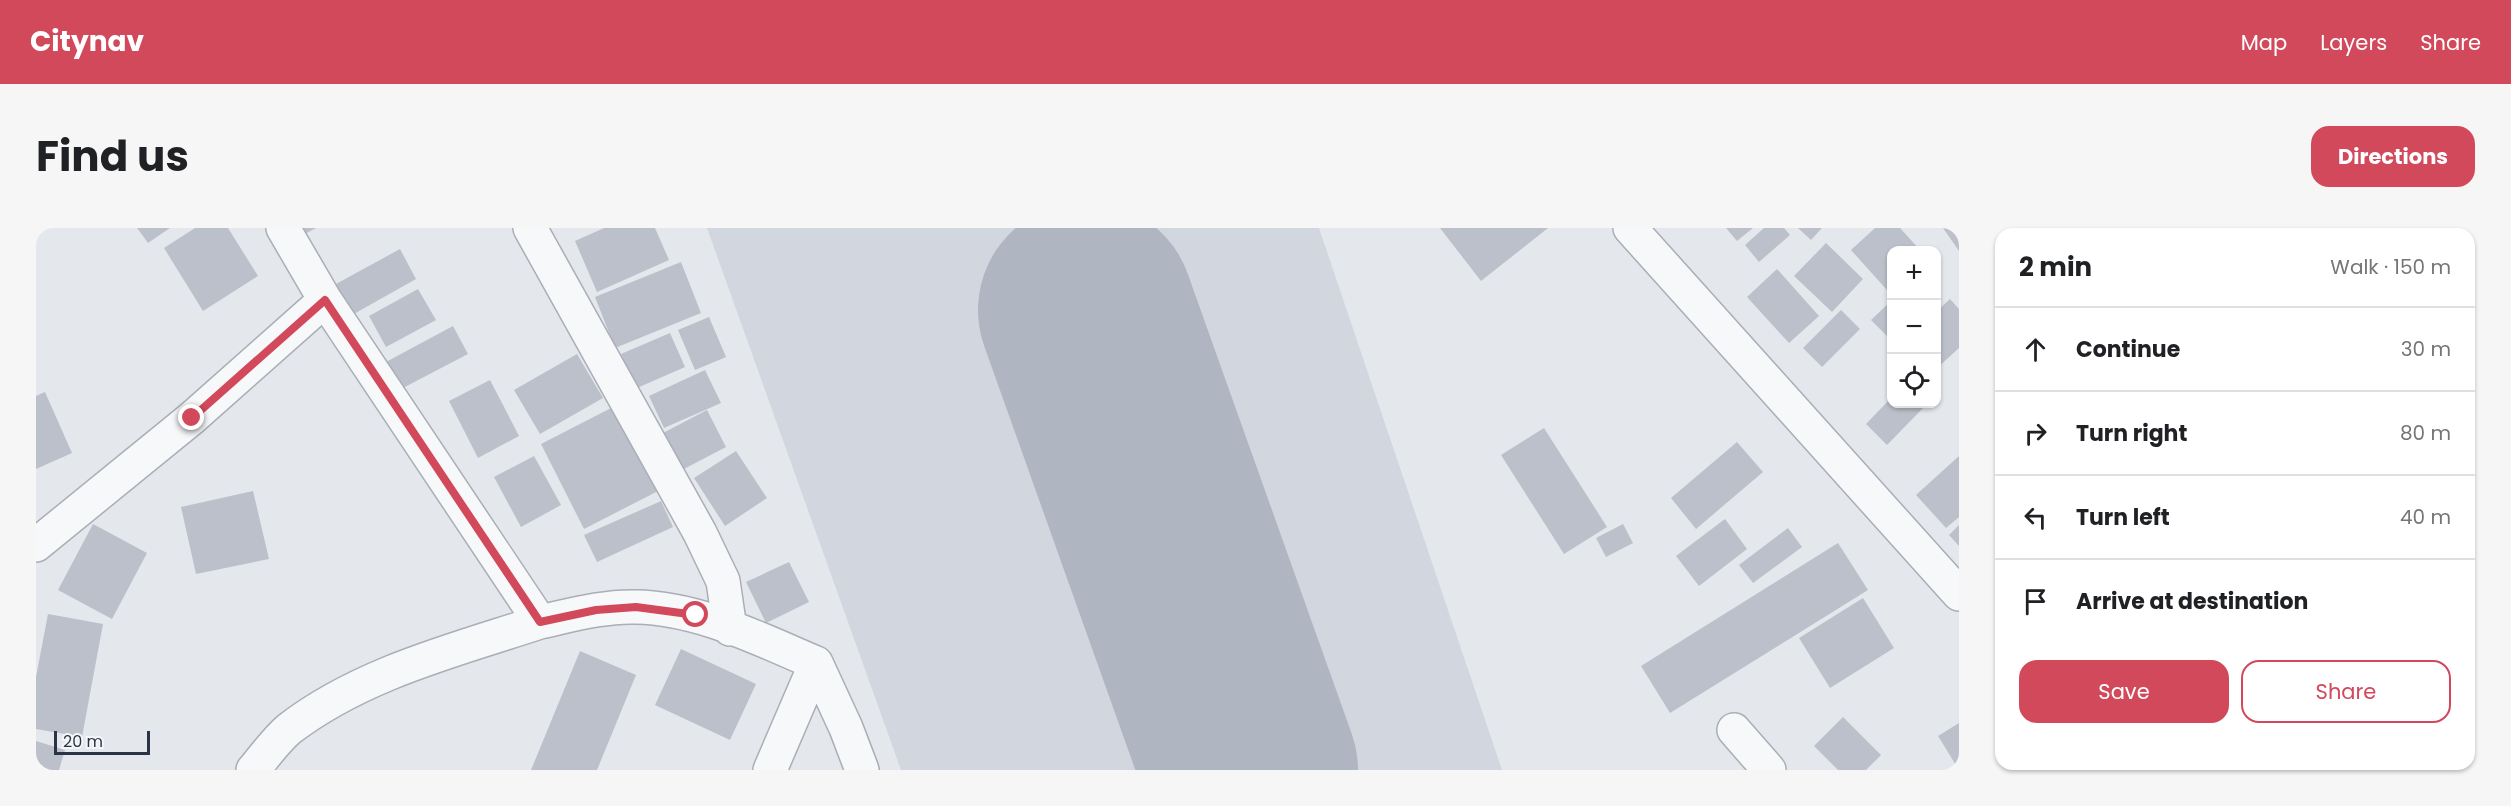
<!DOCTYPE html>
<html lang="en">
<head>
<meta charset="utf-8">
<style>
	body { margin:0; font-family:Poppins,sans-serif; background:#f6f6f6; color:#202124 }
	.controls { position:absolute; right:18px; top:18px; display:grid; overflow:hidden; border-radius:12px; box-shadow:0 2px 4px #0004 }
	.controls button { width:54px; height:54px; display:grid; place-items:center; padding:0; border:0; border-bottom:2px solid #e0e0e0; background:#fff; color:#202124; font:30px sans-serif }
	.scale { position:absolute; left:18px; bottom:15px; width:96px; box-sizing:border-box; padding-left:6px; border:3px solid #2b3445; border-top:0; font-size:16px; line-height:21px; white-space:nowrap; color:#2b3445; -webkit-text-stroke:4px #f4f6f9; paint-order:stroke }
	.stop { position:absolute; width:18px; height:18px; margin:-14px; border:4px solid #d1495b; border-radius:50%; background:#fff }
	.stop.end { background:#d1495b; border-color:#fff; box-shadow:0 2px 6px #0008 }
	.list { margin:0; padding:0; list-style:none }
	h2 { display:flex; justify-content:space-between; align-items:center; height:78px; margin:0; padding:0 24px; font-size:26px }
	h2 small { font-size:20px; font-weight:400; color:#757577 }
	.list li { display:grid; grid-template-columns:39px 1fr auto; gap:18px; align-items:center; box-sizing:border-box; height:84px; padding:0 24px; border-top:2px solid #e0e0e0 }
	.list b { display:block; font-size:22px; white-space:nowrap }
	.list em { font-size:20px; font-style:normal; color:#757577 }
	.actions { display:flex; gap:12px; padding:18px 24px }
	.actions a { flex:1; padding:14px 0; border:2px solid #d1495b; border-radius:18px; text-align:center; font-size:21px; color:#d1495b }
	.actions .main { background:#d1495b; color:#fff }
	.icon { flex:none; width:33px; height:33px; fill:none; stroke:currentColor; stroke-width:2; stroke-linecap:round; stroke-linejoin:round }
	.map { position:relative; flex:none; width:1923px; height:542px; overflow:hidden; border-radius:18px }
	header { display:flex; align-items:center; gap:36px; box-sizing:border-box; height:84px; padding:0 30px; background:#d1495b; color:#fff }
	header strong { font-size:28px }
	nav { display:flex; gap:33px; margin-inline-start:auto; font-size:21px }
	.intro { display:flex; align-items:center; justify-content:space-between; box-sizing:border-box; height:144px; padding:0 36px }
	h1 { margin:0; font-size:42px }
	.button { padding:15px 27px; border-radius:18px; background:#d1495b; color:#fff; font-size:21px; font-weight:700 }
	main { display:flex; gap:36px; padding:0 36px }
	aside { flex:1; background:#fff; border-radius:18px; box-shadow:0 2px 4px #0004 }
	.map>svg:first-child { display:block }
	.built { fill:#d2d6de }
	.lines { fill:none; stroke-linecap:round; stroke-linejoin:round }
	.runway { stroke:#b0b6c1; stroke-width:216 }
	.building { fill:#bbc0ca }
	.minor-casing { stroke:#a9aeb7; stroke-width:36 }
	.minor { stroke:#f7f8fa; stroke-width:33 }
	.route { stroke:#d1495b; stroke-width:8 }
</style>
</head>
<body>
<header>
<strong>Citynav</strong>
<nav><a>Map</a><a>Layers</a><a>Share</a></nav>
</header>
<div class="intro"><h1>Find us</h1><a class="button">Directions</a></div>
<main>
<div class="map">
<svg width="1923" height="542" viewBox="0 0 1923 542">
	<rect width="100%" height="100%" fill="#e4e7ec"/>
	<path class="built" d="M671,0H1283L1466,542H865Z"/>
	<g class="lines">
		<path class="runway" d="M1050,82L1214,542"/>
	</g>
	<path class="building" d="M101,0H134L112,15Z
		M159,0H192L222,48L167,83L128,20Z
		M263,0H280L267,7Z
		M568,0H619L633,32L561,64L539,13Z
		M1404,0H1512L1445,53Z
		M1690,0H1717L1701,13Z
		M1728,0H1748L1754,7L1723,34L1709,17Z
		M1762,0H1786L1775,12Z
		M1839,0H1864L1884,22H1856V58L1851,62L1815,22Z
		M1907,0H1923V23Z
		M1790,15L1827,51L1796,84L1758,48Z
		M364,21L380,51L316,87L300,56Z
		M645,34L665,85L579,120L559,69Z
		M1741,41L1783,88L1753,115L1711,69Z
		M382,61L400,92L350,119L333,88Z
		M1914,71L1923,81V120L1900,141V84Z
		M1856,72V113L1835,92Z
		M1805,82L1824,101L1786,139L1767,120Z
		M673,89L690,129L659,142L642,102Z
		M417,98L432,126L365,161L350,134Z
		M634,105L649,139L601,160L585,126Z
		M541,126L567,170L504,206L478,162Z
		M669,142L685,175L628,200L613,168Z
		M454,152L483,208L442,230L413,173Z
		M9,164L36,225L0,241V168Z
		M1856,169V176H1891L1851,217L1830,196Z
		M581,177L624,262L548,301L505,216Z
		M671,182L690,219L646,242L627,205Z
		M1508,200L1571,299L1528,326L1465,227Z
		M1701,214L1727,244L1660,301L1635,270Z
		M700,223L731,270L689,298L658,250Z
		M498,228L525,277L485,299L458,249Z
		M1923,228V289L1910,300L1880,267Z
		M217,263L233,331L160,346L145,279Z
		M625,273L637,299L561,334L548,307Z
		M1689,291L1711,321L1663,358L1640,328Z
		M57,296L111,325L76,391L22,362Z
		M1587,296L1597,315L1570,329L1560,310Z
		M1923,297V318L1913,307Z
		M1752,300L1766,319L1717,355L1703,337Z
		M1802,315L1832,362L1634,485L1605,438Z
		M753,334L773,374L730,395L710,354Z
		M1827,370L1858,420L1794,460L1763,410Z
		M12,386L67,396L46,509L0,501V449Z
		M645,421L720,456L694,512L619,477Z
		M544,423L600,447L561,542H495Z
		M1807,489L1845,527L1830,542H1802L1778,518Z
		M1923,495V542L1902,508Z
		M0,513L29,522L23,542H0Z"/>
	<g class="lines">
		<g class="minor-casing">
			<path id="minor" d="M247,0L289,72L504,394C536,387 568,378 600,379C663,380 723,411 780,435L810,500L826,542
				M494,0L664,305L687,353L694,401
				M1594,0L1923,366
				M0,317L156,190L289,72
				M1698,502L1733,542
				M217,542C228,529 240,512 253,501C326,445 419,422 504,394
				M734,542L780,435"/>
		</g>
		<use href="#minor" class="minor"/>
	</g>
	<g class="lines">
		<path class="route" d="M156,190L289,72L504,394L560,382L600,379L660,387"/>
	</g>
</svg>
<div class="controls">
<button>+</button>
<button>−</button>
<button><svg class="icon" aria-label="locate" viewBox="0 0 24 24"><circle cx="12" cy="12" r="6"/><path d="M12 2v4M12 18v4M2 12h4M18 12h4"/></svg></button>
</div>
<div class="scale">20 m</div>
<div class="stop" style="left:660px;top:387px"></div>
<div class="stop end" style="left:156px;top:190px"></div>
</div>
<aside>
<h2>2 min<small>Walk · 150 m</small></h2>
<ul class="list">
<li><svg class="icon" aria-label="ahead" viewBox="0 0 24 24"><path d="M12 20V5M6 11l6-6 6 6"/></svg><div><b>Continue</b></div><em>30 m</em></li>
<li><svg class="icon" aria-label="right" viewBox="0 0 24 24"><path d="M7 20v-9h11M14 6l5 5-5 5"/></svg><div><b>Turn right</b></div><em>80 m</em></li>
<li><svg class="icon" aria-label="left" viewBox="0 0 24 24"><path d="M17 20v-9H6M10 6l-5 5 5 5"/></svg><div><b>Turn left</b></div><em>40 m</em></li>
<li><svg class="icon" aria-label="arrive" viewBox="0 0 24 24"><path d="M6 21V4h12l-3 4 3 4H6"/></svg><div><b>Arrive at destination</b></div></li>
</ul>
<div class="actions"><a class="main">Save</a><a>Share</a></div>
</aside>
</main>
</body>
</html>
